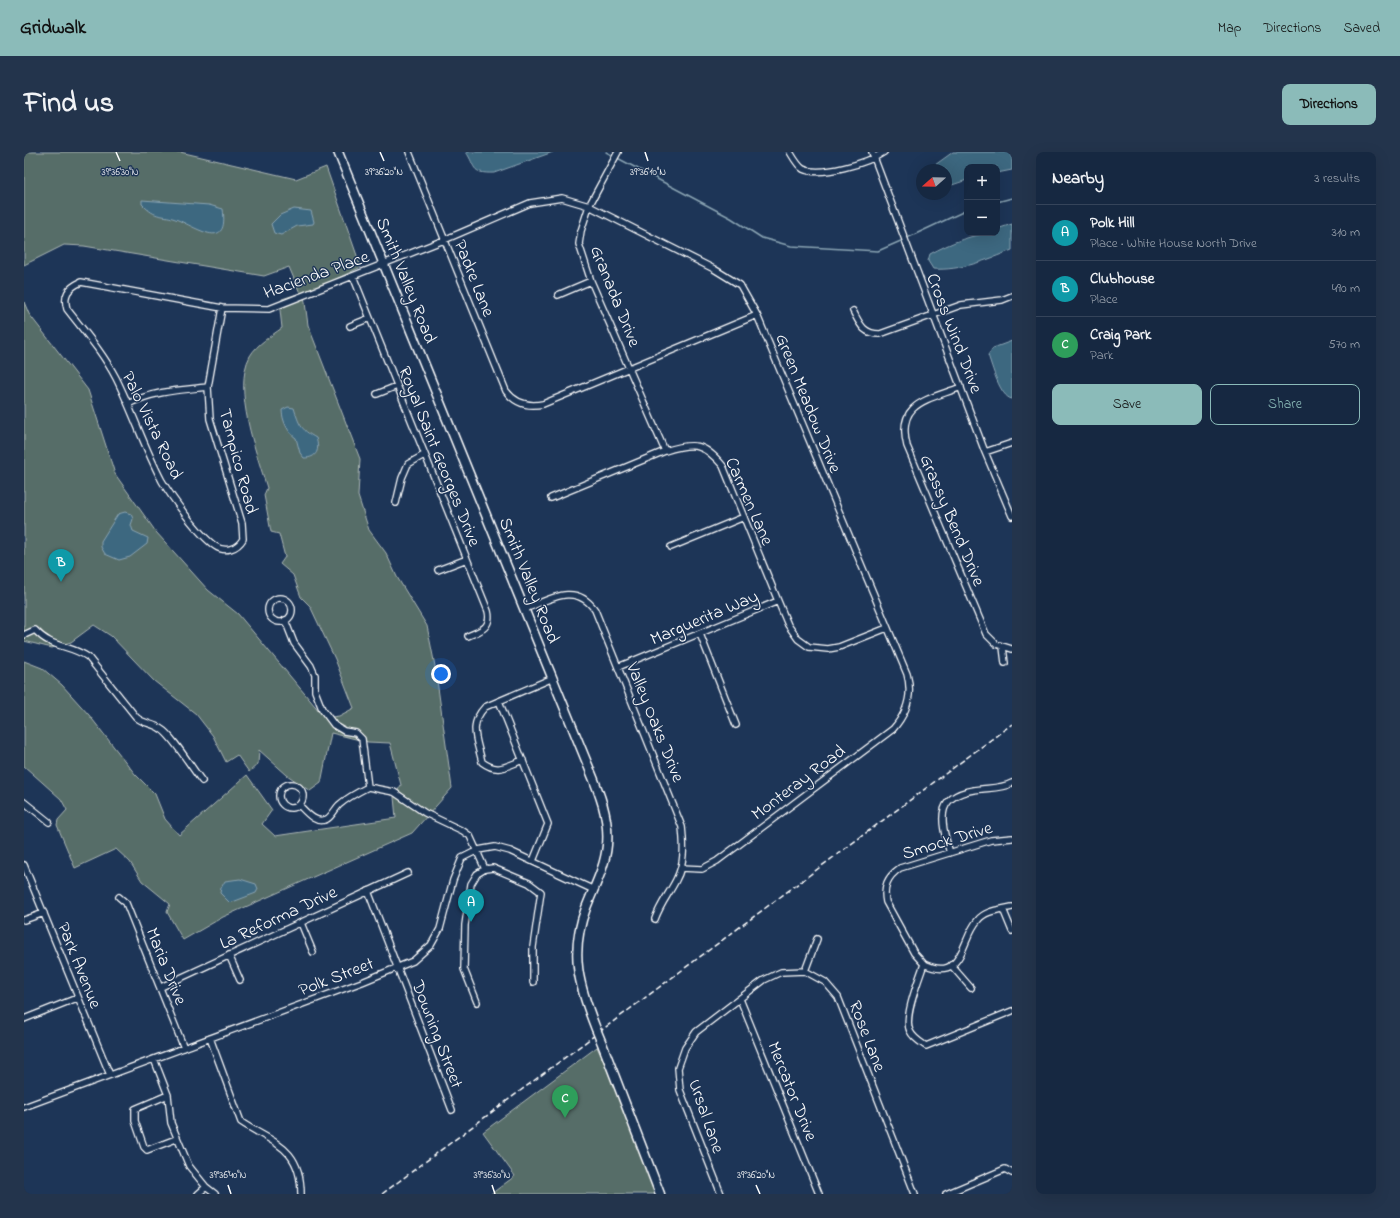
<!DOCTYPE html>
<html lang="en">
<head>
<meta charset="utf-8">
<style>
	body { margin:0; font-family:"Indie Flower",sans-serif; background:#23344c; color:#f1f3f6 }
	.controls { position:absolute; right:12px; top:12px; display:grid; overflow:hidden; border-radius:8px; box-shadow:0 4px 16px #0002 }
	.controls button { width:36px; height:36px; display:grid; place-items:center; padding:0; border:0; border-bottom:1px solid #35445a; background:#162841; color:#f1f3f6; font:20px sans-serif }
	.compass { position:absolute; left:892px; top:12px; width:36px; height:36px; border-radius:50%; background:#162841; box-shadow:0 4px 16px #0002; rotate:250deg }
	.you { position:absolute; left:417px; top:522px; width:14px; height:14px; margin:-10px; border:3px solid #fff; border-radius:50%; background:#1a73e8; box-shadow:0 0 0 6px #1a73e833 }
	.badge { display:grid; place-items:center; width:26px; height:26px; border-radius:50%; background:#8bbbb9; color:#fff; font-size:13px; font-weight:700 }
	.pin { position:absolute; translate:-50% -33px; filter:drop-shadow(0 1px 2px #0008) }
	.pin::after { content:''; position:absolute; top:21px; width:14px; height:12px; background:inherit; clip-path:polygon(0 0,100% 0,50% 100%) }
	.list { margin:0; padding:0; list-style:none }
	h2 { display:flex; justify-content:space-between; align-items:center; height:52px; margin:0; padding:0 16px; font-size:17px }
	h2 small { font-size:13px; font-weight:400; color:#9ea6b1 }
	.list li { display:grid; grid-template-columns:26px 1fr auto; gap:12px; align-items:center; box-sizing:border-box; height:56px; padding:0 16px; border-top:1px solid #35445a }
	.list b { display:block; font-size:15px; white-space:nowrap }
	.list p { margin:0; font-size:13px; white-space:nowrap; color:#9ea6b1 }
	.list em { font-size:13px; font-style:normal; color:#9ea6b1 }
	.actions { display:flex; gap:8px; padding:12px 16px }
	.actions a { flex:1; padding:9px 0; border:1px solid #8bbbb9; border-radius:8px; text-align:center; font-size:14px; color:#8bbbb9 }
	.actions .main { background:#8bbbb9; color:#111 }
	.map { position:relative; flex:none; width:988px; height:1042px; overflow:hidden; border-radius:8px }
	header { display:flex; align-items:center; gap:24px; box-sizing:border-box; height:56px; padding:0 20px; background:#8bbbb9; color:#111 }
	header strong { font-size:19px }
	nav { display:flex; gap:22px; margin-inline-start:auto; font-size:14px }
	.intro { display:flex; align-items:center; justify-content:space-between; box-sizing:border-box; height:96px; padding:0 24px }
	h1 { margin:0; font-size:28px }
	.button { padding:10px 18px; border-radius:8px; background:#8bbbb9; color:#111; font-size:14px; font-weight:700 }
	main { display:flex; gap:24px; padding:0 24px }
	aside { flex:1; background:#162841; border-radius:8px; box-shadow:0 4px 16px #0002 }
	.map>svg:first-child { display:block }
	.green { fill:#576d68; stroke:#abb6b4 }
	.water { fill:#3c6880; stroke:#8aa4b3 }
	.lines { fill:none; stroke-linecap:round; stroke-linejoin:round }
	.stream { stroke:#8aa4b3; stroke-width:1.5 }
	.minor-casing { stroke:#fff; stroke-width:8 }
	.secondary-casing { stroke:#fff; stroke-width:11 }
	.minor { stroke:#1d3557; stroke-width:5.5 }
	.secondary { stroke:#1d3557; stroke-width:8 }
	.rail { stroke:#fff; stroke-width:1.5; stroke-dasharray:6 3; stroke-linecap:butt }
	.secondary-bridge-casing { stroke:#fff; stroke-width:11; stroke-linecap:butt }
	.secondary-bridge { stroke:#1d3557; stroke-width:8 }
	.ticks { fill:none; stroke:#fff; stroke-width:1.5 }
	.labels { text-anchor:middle; stroke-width:3; stroke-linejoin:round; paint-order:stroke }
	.street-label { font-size:18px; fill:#fff; stroke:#1d3557 }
	.ticks-label { font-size:10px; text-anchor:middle; fill:#fff; stroke:#1d3557; stroke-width:3; stroke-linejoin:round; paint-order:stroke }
</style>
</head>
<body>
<header>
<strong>Gridwalk</strong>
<nav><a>Map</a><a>Directions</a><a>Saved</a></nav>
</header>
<div class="intro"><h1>Find us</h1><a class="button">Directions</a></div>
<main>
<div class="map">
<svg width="988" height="1042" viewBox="0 0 988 1042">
	<rect width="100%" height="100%" fill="#1d3557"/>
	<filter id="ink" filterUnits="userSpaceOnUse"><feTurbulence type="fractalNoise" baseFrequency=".025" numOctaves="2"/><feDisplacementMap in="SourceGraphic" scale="8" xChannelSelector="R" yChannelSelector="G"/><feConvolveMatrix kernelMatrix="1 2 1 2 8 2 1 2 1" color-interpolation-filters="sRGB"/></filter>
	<g filter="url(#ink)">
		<path class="green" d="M0,0H156L272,27L302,15L337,115L280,143L284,173L336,307L334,344L345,378L362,401L373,425L403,474L411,514L428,636L388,681L199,765L159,788L143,760L146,752L118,729L106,710L92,697L51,716L33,673L34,668L43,658L37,647L0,614V509L18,516L38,533L65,563L111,622L131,642L141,667L155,683L223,623L248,658L238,672L251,684L372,666L370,645L377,633L366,591L344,590L307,581L297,631L286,639L263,623L235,598L234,612L225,620L213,603L202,610L189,584L172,562L130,529L87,484L70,473L47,490L28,496L0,489V150L5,162L64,238L91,322L132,380L184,438L214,462L301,566L315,564L330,556L311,507L286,454L277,445L269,423L256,412L261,405L255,382L247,380L240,343L243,336C233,302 208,237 226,204C233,192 247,184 258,176L256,158L258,147L276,141L265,115L240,124L60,94L40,93L0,113Z
			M573,895L598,950L633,1042H467L491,1024L459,980Z"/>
		<path class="water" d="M442,0H529L470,21C446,22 452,14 442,0Z
			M929,0H988V18L973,21V15H943V28L922,35V18H904Z
			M118,48L185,53L199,57C205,99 175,77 154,68C137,61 133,68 118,52Z
			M270,57L287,59L290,70L289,72L273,74L257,83L250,81L247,72L256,63Z
			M988,72V98C963,108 936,119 909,117L904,109L906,102C926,91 950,81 973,81V77Z
			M988,189V247C976,245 968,214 964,203L969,196Z
			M264,255L270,256C275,272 276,277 292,286C296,298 293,306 280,306L276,301L272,286C264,281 258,268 258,258Z
			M101,360L107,362L109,367L107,373L109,379L124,386L123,392L106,405L95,408L81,402L77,395V389L94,362Z
			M216,727L232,732L234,737L232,741L206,751L196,741L197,736L201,729Z"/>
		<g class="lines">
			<path class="stream" d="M582,0L707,66L738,86L767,94L854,99L879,88
				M973,50L988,46
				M883,86L943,58"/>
			<g class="minor-casing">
				<path id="minor" d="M385,0L482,239C491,251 504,255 519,252L733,163
					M594,0L565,54L557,79L555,92L567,129L641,299
					M766,0C769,5 774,14 779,17C797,25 844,11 860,0
					M848,0L961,300L988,364
					M329,124L464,459C468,475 457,479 444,484
					M534,143L567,129
					M198,156L184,235L186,267L218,371L219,387C213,397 201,401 191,394C175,383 148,346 138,329C120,295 109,260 92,226C79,201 60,179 43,157C39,143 44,136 57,130L198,156L245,157L420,88L506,51L538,46L565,54L690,117L716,133L733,163L883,522C889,543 883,561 869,577L693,709L678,717L657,716
					M829,159C836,172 839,182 856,182L937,153L978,148L988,144
					M326,174L346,166
					M937,235C904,248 872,250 883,294L962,482L972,492L988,497
					M353,242L373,234
					M104,252C129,239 156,238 184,235
					M961,300L988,291
					M527,346L641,299C670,290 680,291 699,314L754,449L764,473L774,487L785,495L804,497L815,495L863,476
					M372,351L378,326L384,312L400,303
					M647,395L720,365
					M414,418L443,407
					M244 458a12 12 0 1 1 24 0a12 12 0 1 1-24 0Z
					M501,457C526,447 552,430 571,458L658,675C660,693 661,711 652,728C645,742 637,751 631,767
					M261,468L270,491L287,514L291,523V539L298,557L310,573L320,579L332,581L338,587L344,635L370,640L401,661L439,679L446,684L461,717
					M676,482L712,573
					M0,483L11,478C28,497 45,492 64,505L112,565C119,572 129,571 137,577C148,583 169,618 178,629
					M979,495L981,511
					M594,515L754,449
					M475,549L524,672L509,709
					M499,608C482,614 474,622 458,610C453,588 444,573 461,555L529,526
					M255 644a12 12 0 1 1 24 0a12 12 0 1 1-24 0Z
					M0,650L25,670
					M275,653C282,660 292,673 303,667C308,664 311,657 315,653C324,645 334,640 344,635
					M988,686L967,688L876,716C863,725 859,735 862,750L890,801L900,812C895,827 879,866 886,879C889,886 896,890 902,894L988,859
					M926,701C915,665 911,641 958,637C968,636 979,636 988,631
					M0,713L86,923
					M344,739L428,958
					M95,745L102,751L160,896
					M979,757L988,779
					M0,768L20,761
					M277,771L289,800
					M205,803L216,828
					M900,812C940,831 937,786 954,768C962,758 976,758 988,755
					M927,813L947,836
					M781,819L793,787
					M137,835L384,721
					M716,847L795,1042
					M453,850L440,817L441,773L447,732L453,722L461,717L469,716L505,731L517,740L509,795V830
					M0,867L53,846
					M186,886L217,970C248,991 277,994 277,1042
					M130,907L144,943L147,971L165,1014L182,1035L191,1042
					M144,943L111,957V969L120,995L123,998L152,987
					M0,955L338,830L389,809L407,793L416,777L429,728L438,706L454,698L471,695L486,699L570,738
					M174,1042L182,1035
					M697,1042L656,938L654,916L661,896L672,880L740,828L757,820L781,819L801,830L814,845L891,1042
					M922,1042L981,1017L988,1021"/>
			</g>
			<g class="secondary-casing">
				<path id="secondary" d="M314,0L561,606C572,633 586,662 583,693C581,716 570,735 562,756C545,801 555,834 572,877
					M579,894L636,1042"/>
			</g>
			<use href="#minor" class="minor"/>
			<use href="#secondary" class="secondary"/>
			<path class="rail" d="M358,1042L988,572"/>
			<g class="secondary-bridge-casing">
				<path id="secondary-bridge" d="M572,877L579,894"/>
			</g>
			<use href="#secondary-bridge" class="secondary-bridge"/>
		</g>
	</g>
	<path class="ticks" d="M92,0L96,9M356,0L360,9M621,0L624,9M204,1033L207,1042M468,1033L471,1042M732,1033L736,1042"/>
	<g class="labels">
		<g class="street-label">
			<text transform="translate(292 122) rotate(-20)" y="6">Hacienda Place</text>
			<text transform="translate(451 126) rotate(68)" y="6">Padre Lane</text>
			<text transform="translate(383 128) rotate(68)" y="6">Smith Valley Road</text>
			<text transform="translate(592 144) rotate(68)" y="6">Granada Drive</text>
			<text transform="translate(931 181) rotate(69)" y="6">Cross Wind Drive</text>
			<text transform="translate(785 251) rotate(68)" y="6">Green Meadow Drive</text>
			<text transform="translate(129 273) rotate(64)" y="6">Palo Vista Road</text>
			<text transform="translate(416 304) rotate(68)" y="6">Royal Saint Georges Drive</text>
			<text transform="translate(215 309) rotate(75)" y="6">Tampico Road</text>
			<text transform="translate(726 349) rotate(66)" y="6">Carmen Lane</text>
			<text transform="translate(929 368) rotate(67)" y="6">Grassy Bend Drive</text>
			<text transform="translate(506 428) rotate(68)" y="6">Smith Valley Road</text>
			<text transform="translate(680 465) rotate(-23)" y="6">Marguerita Way</text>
			<text transform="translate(632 570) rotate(68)" y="6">Valley Oaks Drive</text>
			<text transform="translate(774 630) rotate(-37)" y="6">Monteray Road</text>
			<text transform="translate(923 688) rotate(-17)" y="6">Smock Drive</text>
			<text transform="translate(254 765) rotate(-25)" y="6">La Reforma Drive</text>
			<text transform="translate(56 813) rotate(68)" y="6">Park Avenue</text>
			<text transform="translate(143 814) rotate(68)" y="6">Maria Drive</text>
			<text transform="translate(312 824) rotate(-21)" y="6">Polk Street</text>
			<text transform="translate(414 882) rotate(69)" y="6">Downing Street</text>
			<text transform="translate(844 884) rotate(69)" y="6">Rose Lane</text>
			<text transform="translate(769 939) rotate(68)" y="6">Mercator Drive</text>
			<text transform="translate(683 964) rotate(71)" y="6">Ursal Lane</text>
		</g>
	</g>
	<g class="ticks-label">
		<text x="96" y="23">39°36'30"N</text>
		<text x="360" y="23">39°36'20"N</text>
		<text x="624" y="23">39°36'10"N</text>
		<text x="204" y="1026">39°36'40"N</text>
		<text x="468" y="1026">39°36'30"N</text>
		<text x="732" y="1026">39°36'20"N</text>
	</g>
</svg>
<div class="controls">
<button>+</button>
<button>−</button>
</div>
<svg class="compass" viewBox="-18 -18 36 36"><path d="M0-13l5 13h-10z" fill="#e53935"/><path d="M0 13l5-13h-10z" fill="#9ea6b1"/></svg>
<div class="you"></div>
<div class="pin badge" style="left:447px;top:770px;background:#0f9aa8">A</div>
<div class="pin badge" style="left:37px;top:430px;background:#0f9aa8">B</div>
<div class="pin badge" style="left:541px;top:966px;background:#2e9e5b">C</div>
</div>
<aside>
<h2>Nearby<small>3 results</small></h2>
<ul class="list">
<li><span class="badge" style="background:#0f9aa8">A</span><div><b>Polk Hill</b><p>Place · White House North Drive</p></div><em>310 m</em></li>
<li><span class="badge" style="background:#0f9aa8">B</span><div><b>Clubhouse</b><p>Place</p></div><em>490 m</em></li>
<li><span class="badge" style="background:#2e9e5b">C</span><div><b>Craig Park</b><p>Park</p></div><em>570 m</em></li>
</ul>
<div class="actions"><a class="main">Save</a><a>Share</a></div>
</aside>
</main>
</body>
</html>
